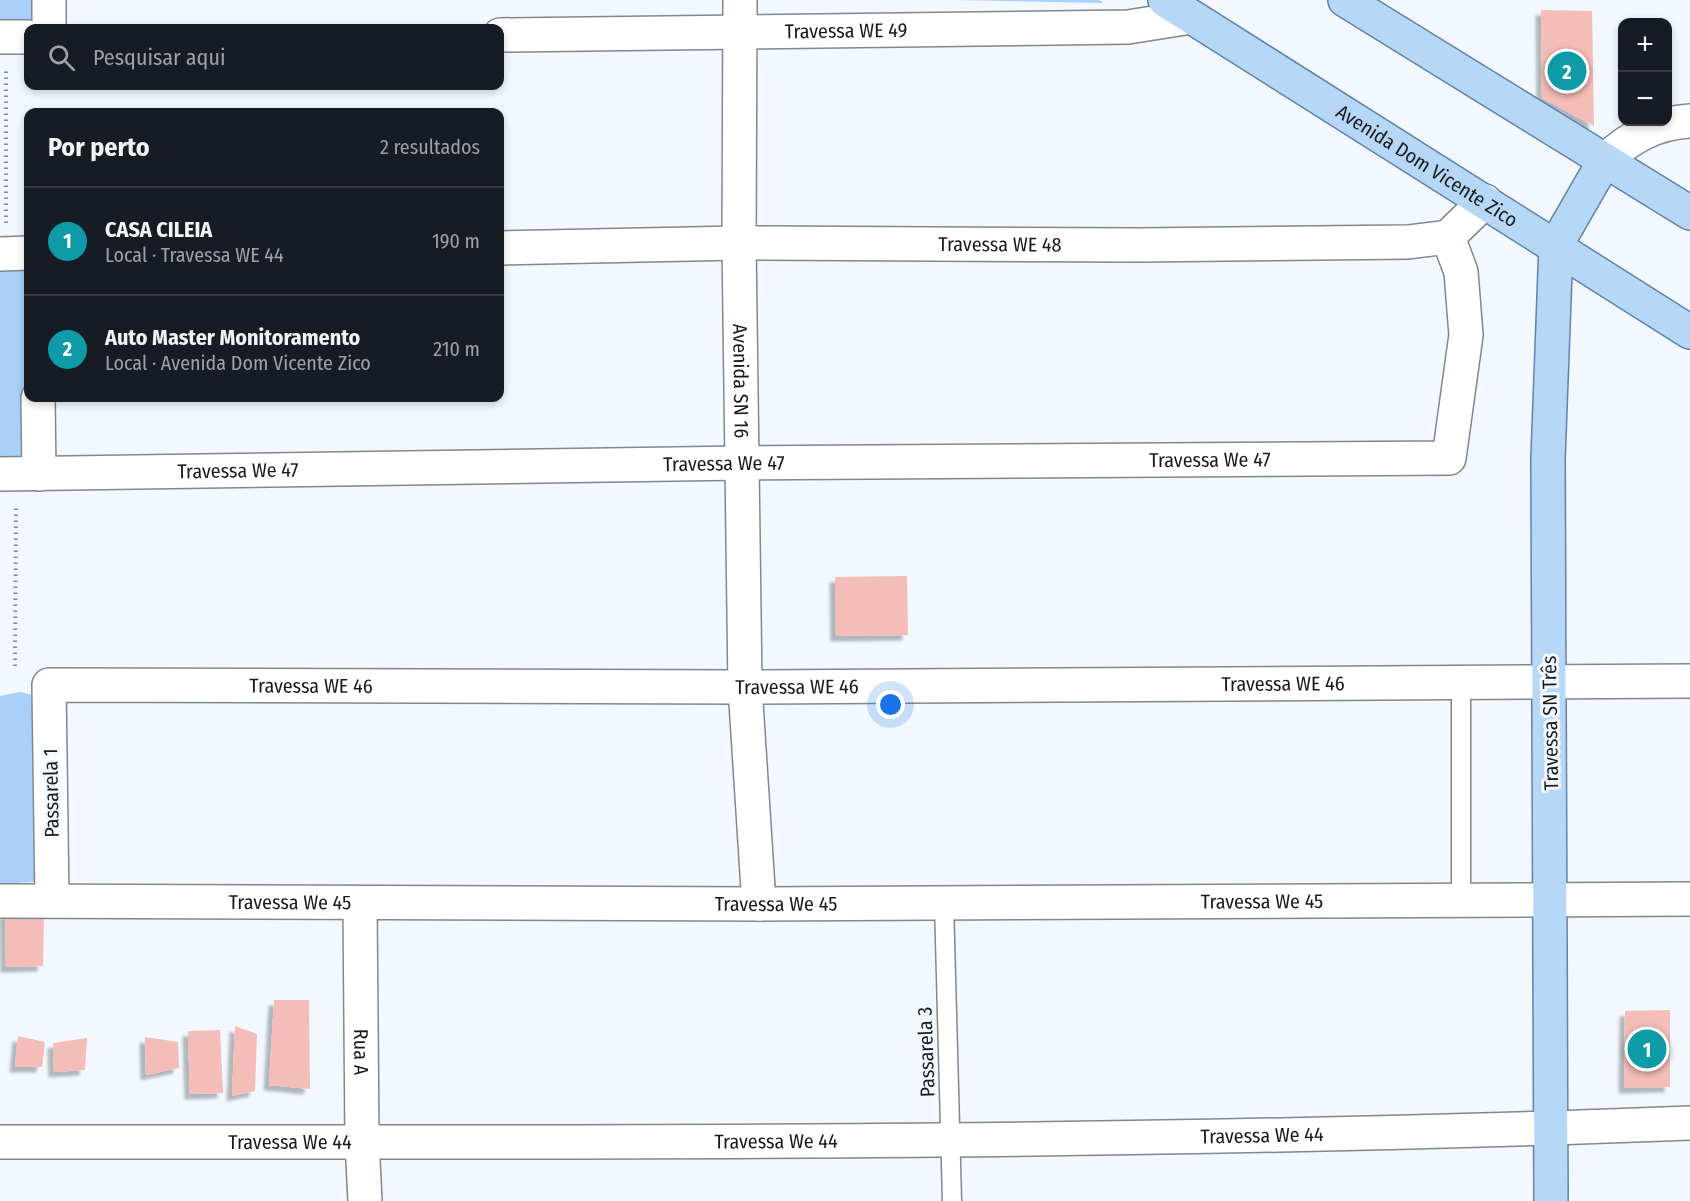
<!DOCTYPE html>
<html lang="pt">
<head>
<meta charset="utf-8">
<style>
	body { margin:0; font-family:"Fira Sans Condensed",sans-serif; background:#242831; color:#f1f3f6 }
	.controls { position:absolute; right:18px; top:18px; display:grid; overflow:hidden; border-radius:12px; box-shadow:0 3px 9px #0003 }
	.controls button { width:54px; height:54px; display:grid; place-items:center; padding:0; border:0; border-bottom:2px solid #363941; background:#171b24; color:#f1f3f6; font:30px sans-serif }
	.you { position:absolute; left:891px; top:705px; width:21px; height:21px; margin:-15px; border:4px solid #fff; border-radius:50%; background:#1a73e8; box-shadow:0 0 0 9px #1a73e833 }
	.badge { display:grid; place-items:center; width:39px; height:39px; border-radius:50%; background:#da9b9f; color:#fff; font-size:20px; font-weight:700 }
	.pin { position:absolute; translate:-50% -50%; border:3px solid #fff; box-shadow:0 2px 6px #0006 }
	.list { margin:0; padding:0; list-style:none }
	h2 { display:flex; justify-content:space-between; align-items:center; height:78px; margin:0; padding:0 24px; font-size:26px }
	h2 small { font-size:20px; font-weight:400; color:#9ea1a6 }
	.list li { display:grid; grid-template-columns:39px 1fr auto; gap:18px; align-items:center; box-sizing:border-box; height:108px; padding:0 24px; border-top:2px solid #363941 }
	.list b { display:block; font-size:22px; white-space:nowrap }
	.list p { margin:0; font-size:20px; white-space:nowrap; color:#9ea1a6 }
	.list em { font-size:20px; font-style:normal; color:#9ea1a6 }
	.icon { flex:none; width:33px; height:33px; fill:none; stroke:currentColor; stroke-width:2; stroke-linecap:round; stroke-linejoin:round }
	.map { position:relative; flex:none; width:1690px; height:1201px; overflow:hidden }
	.search { position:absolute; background:#171b24; box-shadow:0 3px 9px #0003; left:24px; top:24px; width:480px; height:66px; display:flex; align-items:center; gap:15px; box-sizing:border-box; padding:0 21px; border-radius:12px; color:#9ea1a6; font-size:22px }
	.panel { position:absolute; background:#171b24; box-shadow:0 3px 9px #0003; left:24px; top:108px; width:480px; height:294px; border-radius:12px }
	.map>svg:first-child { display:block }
	.green { fill:#a9d0f8 }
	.building { fill:#f4bdb8; filter:url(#shadow) }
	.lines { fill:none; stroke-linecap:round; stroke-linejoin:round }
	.service-casing { stroke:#81878e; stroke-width:21 }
	.minor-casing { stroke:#81878e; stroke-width:36 }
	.primary-casing { stroke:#6083a7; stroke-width:36 }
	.path { stroke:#83878c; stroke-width:4; stroke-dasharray:1.5 4.5; stroke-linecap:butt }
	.service { stroke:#fff; stroke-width:18 }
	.minor { stroke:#fff; stroke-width:33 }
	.primary { stroke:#b7d7f7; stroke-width:33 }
	.labels { text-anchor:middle; stroke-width:6; stroke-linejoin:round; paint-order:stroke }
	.street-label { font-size:20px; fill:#181a1d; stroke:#f2f8fe }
</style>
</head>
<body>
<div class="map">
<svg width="1690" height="1201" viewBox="0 0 1690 1201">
	<defs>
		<filter id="shadow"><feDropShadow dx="-5.5" dy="5.5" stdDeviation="1.5" flood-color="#0004"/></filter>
	</defs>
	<rect width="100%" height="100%" fill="#f2f8fe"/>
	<path class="green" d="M0,0H31V24H0Z
		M953,0H1099L1104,3Z
		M28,253V398L39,474H0V254Z
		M19,692L33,695L34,882L0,884V696Z"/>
	<path class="building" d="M1541,10L1592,11L1594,126L1542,98Z
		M907,576L908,635L836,636L835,577Z
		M5,912H44L43,966L6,967Z
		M274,1000H309L310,1089L269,1085Z
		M1670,1010V1087L1624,1088L1625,1011Z
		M235,1026L257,1034L255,1091L232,1096Z
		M220,1030L223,1093L190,1094L188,1031Z
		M18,1036L45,1042L42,1067H15Z
		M145,1037L178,1042L179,1068L146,1075Z
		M87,1038L85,1070L54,1072L53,1043Z"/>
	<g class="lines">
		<g class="service-casing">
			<path id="service" d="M1461,681V899
				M944,902L952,1201"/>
		</g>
		<g class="minor-casing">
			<g id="minor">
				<path d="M49,0V28"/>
				<path id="s1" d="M740,0L739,243L745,687L759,904"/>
				<path id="s2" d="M500,35L1128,27L1191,17"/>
				<path d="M0,37H28"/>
				<path d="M1605,160C1631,137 1655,123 1690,121"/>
				<path id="s3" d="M500,248L739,243L1140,245L1408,242L1448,237L1485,201"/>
				<path d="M0,254L28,253"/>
				<path d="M38,398L39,474"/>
				<path id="s4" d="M0,474L742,463L1449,458L1466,335L1461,272L1448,237"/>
				<path id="s5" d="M0,901L759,904L1690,899"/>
				<path id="s6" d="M52,901L49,685L745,687L1690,681"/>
				<path id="s7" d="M360,904L362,1141L365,1201"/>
				<path id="s8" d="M0,1142C563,1142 1127,1145 1690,1123"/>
			</g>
		</g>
		<g class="primary-casing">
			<g id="primary">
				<path id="s9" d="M1165,0L1690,332"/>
				<path d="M1345,0L1690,213"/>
				<path d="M1551,1201L1548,459L1556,245L1605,160"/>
			</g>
		</g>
		<path class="path" d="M6,223V68
			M15,666L16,504"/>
		<use href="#service" class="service"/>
		<use href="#minor" class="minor"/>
		<use href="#primary" class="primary"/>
	</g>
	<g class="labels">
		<g class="street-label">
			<text dy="7" stroke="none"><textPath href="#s2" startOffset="346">Travessa WE 49</textPath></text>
			<text dy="7" stroke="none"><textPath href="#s9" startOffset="310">Avenida Dom Vicente Zico</textPath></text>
			<text dy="7" stroke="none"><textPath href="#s3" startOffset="500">Travessa WE 48</textPath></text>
			<text dy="7" stroke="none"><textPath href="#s1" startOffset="381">Avenida SN 16</textPath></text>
			<text dy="7" stroke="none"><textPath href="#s4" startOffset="1210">Travessa We 47</textPath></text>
			<text dy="7" stroke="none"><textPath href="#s4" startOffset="724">Travessa We 47</textPath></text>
			<text dy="7" stroke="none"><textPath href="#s4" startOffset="238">Travessa We 47</textPath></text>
			<text dy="7" stroke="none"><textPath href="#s6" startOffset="1450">Travessa WE 46</textPath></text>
			<text dy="7" stroke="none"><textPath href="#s6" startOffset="478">Travessa WE 46</textPath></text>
			<text dy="7" stroke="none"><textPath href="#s6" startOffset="964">Travessa WE 46</textPath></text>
			<text transform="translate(1550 723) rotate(-91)" y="7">Travessa SN Três</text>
			<text transform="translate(51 793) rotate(-91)" y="7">Passarela 1</text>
			<text dy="7" stroke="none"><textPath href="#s5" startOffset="1262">Travessa We 45</textPath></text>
			<text dy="7" stroke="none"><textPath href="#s5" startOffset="290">Travessa We 45</textPath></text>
			<text dy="7" stroke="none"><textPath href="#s5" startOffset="776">Travessa We 45</textPath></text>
			<text dy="7" stroke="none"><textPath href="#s7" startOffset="148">Rua A</textPath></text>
			<text transform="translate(926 1052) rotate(-92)" y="7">Passarela 3</text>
			<text dy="7" stroke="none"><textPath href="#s8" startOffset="1262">Travessa We 44</textPath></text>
			<text dy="7" stroke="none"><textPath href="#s8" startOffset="776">Travessa We 44</textPath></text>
			<text dy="7" stroke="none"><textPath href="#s8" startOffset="290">Travessa We 44</textPath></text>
		</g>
	</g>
</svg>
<div class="controls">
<button>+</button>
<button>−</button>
</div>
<div class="you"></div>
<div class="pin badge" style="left:1647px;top:1049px;background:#0f9aa8">1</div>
<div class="pin badge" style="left:1567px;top:71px;background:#0f9aa8">2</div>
<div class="search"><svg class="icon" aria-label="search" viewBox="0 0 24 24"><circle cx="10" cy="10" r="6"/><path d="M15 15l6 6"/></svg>Pesquisar aqui</div>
<section class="panel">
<h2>Por perto<small>2 resultados</small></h2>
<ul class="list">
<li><span class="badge" style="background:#0f9aa8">1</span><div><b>CASA CILEIA</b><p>Local · Travessa WE 44</p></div><em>190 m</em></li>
<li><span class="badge" style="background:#0f9aa8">2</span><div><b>Auto Master Monitoramento</b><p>Local · Avenida Dom Vicente Zico</p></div><em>210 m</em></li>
</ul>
</section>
</div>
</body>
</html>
